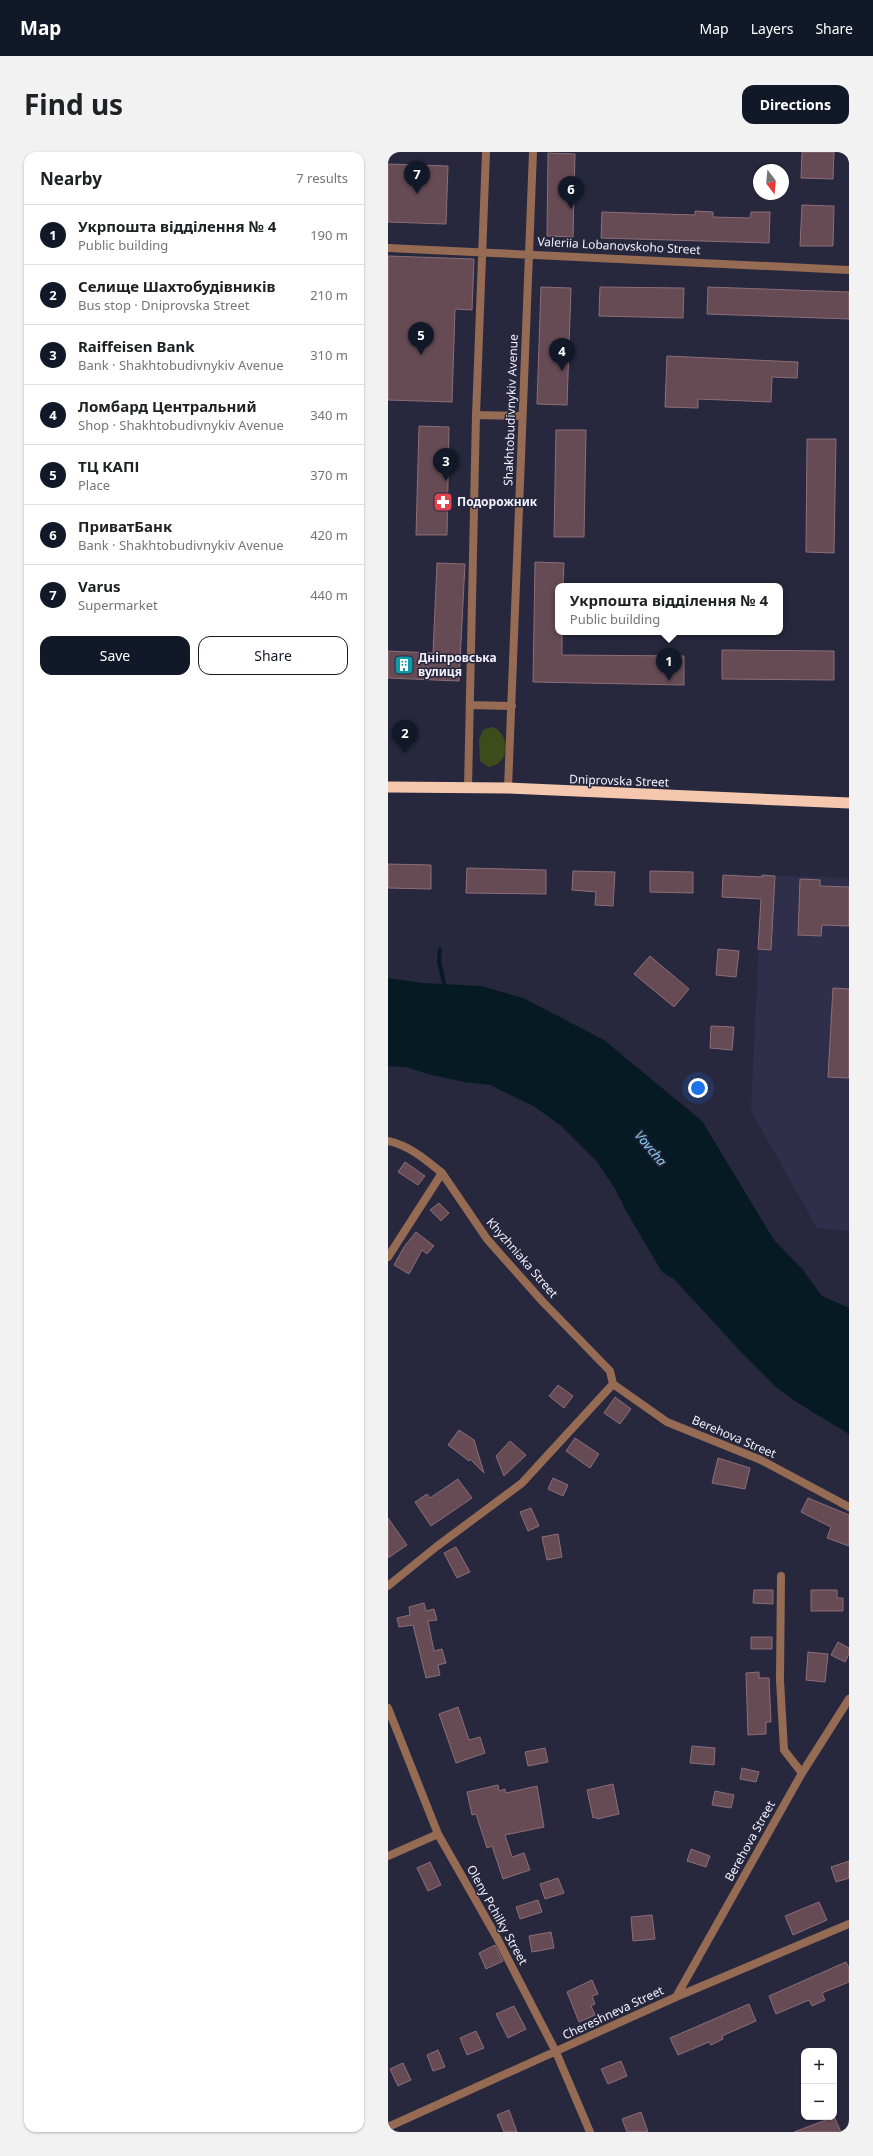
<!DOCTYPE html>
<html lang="en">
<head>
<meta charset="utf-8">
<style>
	body { margin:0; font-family:"Noto Sans",sans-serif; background:#f2f2f2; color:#202124 }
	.controls { position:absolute; right:12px; bottom:12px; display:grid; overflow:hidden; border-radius:8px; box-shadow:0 1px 3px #0004 }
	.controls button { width:36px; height:36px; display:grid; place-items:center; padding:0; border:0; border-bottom:1px solid #e0e0e0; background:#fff; color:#202124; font:20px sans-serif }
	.compass { position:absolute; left:365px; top:12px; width:36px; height:36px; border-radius:50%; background:#fff; box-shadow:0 1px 3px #0004; rotate:164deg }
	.you { position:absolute; left:310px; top:936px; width:14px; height:14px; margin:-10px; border:3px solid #fff; border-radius:50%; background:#1a73e8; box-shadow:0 0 0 6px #1a73e833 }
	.badge { display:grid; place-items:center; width:26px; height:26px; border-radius:50%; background:#111827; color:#fff; font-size:13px; font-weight:700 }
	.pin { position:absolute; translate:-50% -33px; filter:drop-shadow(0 1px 2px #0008) }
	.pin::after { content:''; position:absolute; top:21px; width:14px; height:12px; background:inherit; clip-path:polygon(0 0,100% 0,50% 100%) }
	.popup { position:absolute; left:167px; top:431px; width:228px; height:52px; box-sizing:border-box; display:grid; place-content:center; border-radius:8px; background:#fff; filter:drop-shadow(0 1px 3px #0005); font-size:13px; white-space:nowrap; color:#757577 }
	.popup b { font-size:15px; color:#202124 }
	.popup::after { content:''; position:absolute; left:50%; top:100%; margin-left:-8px; border:8px solid transparent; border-top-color:#fff }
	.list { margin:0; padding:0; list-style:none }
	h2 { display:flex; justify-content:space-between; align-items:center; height:52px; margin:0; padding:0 16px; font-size:17px }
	h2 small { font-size:13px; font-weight:400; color:#757577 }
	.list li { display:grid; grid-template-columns:26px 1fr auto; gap:12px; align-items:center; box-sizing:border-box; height:60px; padding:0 16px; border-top:1px solid #e0e0e0 }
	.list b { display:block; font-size:15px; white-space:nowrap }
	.list p { margin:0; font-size:13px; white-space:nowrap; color:#757577 }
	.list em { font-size:13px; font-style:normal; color:#757577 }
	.actions { display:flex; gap:8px; padding:12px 16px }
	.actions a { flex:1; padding:9px 0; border:1px solid #111827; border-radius:12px; text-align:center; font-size:14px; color:#111827 }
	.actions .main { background:#111827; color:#fff }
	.map { position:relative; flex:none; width:461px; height:1980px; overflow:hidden; border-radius:12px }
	header { display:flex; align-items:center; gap:24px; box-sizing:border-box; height:56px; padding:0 20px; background:#111827; color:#fff }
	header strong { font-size:19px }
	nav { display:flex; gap:22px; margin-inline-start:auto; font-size:14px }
	.intro { display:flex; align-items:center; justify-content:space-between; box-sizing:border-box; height:96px; padding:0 24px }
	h1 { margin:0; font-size:28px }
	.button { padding:10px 18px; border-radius:12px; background:#111827; color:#fff; font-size:14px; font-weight:700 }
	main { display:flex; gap:24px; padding:0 24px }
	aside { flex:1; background:#fff; border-radius:12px; box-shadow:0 1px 3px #0004 }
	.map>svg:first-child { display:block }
	.built { fill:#302f4b }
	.green { fill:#3e4c1b }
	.water { fill:#061a24 }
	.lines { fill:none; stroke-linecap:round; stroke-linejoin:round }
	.stream { stroke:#061a24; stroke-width:4 }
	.building { fill:#664b54; stroke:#8c6e78 }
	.pedestrian { stroke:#956b54; stroke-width:8 }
	.minor { stroke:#956b54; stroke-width:8 }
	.trunk { stroke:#f4c7ae; stroke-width:11 }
	.labels { text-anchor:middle; stroke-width:3; stroke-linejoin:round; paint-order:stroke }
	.street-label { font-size:12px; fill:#f1f1fd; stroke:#27273d }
	.poi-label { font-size:12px; font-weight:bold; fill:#f1f1fd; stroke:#27273d; text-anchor:start }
	.water-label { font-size:13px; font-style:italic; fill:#86cdf3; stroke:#27273d }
</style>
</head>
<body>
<header>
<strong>Map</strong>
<nav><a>Map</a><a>Layers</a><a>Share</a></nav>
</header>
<div class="intro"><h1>Find us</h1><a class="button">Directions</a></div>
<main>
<aside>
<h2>Nearby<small>7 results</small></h2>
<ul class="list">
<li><span class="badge">1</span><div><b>Укрпошта відділення № 4</b><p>Public building</p></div><em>190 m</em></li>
<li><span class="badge">2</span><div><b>Селище Шахтобудівників</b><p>Bus stop · Dniprovska Street</p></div><em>210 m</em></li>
<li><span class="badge">3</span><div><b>Raiffeisen Bank</b><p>Bank · Shakhtobudivnykiv Avenue</p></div><em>310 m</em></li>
<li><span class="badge">4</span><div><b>Ломбард Центральний</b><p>Shop · Shakhtobudivnykiv Avenue</p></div><em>340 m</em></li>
<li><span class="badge">5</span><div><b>ТЦ КАПІ</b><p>Place</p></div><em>370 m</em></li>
<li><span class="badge">6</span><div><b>ПриватБанк</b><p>Bank · Shakhtobudivnykiv Avenue</p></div><em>420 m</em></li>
<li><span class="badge">7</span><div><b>Varus</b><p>Supermarket</p></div><em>440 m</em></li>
</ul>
<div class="actions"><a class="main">Save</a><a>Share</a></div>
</aside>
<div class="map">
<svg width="461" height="1980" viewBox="0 0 461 1980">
	<rect width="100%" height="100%" fill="#27273d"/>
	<path class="built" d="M374,723L461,726V1079L429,1076L363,959Z"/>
	<path class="green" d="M103,575C120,577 126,612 100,615L92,609L91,588L95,578Z"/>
	<path class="water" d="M0,826L34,831L93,834L135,846L216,888L314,969L386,1088L414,1117L434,1144L461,1156V1282L405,1248L387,1234L354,1201L286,1127L274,1120L237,1057L226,1035L209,1010L172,973L147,955L102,933L76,930L40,922L18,915L0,914Z"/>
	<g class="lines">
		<path class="stream" d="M52,798L51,809L56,831"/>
	</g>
	<path class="building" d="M414,0H446L445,27L413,26Z
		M160,1L187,2L185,85L159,84Z
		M0,12L60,14L58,72L0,70Z
		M414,53L446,54L445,94H412Z
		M307,59L325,60V65L362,66L363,60H382L381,91L213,86L214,60L307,63Z
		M0,104L86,107L84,158L67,157L64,250L0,248Z
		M153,135L183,136L179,253L149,252Z
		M212,135L296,136L295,166L211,164Z
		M320,135L461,140V167L319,162Z
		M279,204L410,210L409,226L384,225L383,250L310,247V256L277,255Z
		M31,274L61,275L59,383H28Z
		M168,278H198L196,385H166Z
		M419,287H448L446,401L418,400Z
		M147,410L176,411L175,434H170V480H174V503L296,504V533L145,530Z
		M49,411L77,412L71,529L0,526V499L45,501Z
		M334,498L446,499V528L334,527Z
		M0,712L43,713V737L0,736Z
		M79,716L158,718V742L78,741Z
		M185,719L227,720L225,754L207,753L208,740L184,738Z
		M262,719L305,720V741L262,740Z
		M335,723L374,725V723L387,724L383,798L370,797L373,747L334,745Z
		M412,727L432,728V734L461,735V774L434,773L433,784L410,783Z
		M330,797L351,799L348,825L328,823Z
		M262,804L301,837L286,855L246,822Z
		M445,836L461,837V926L440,925Z
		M323,874L346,875L344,898L322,896Z
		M17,1010L37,1024L30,1033L10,1020Z
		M51,1051L61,1061L53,1069L42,1058Z
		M28,1080L46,1094L39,1102L34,1098L21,1122L6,1113L16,1095Z
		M170,1233L185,1244L176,1256L161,1244Z
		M227,1245L243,1257L232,1272L216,1261Z
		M71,1278L86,1288L96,1321L82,1307L81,1309L60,1293Z
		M187,1286L211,1302L202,1316L178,1299Z
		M122,1289L138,1303L116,1324L108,1304Z
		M330,1306L362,1316L357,1337L324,1331Z
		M165,1326L180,1333L175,1344L160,1337Z
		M70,1327L84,1346L43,1374L27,1350L39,1342L42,1346Z
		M420,1346L461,1363V1394L439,1386L443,1375L413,1360Z
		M143,1356L151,1374L140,1379L132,1360Z
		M0,1366L19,1393L0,1406Z
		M170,1382L174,1405L159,1408L154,1385Z
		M68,1395L82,1420L69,1426L56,1401Z
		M366,1438H385V1452L365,1451Z
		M423,1438H449V1446H455V1459H423Z
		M36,1451L38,1459L46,1457L49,1468L40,1469L46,1499L54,1497L58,1511L50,1513L52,1523L38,1526L25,1473L11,1475L9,1466L22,1463L21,1455Z
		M363,1485H384V1497H363Z
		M450,1490L461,1496V1502L457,1510L443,1503Z
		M420,1500L440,1502L437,1530L418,1528Z
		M371,1520V1526H381L383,1570H378V1582L360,1583L358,1521Z
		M70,1555L81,1588L92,1585L97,1601L68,1611L51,1562Z
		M304,1594L327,1596L326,1613L302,1611Z
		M157,1596L160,1610L140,1614L137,1600Z
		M354,1616L371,1620L368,1630L352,1627Z
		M225,1632L231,1662L209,1667L208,1665L205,1666L199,1638Z
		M110,1633L111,1639L117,1637L118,1641L149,1634L156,1675L117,1683L124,1705L136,1701L142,1718L115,1727L104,1694L99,1696L88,1662L84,1663L79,1640Z
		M327,1639L346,1643L343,1656L324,1653Z
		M303,1697L322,1704L318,1715L299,1709Z
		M461,1709V1726L448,1730L443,1715Z
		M42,1710L53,1733L40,1739L29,1716Z
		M170,1726L176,1741L157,1747L152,1732Z
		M150,1748L154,1760L132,1767L128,1755Z
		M431,1750L439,1768L405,1783L397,1764Z
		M264,1763L267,1787L245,1789L243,1765Z
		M163,1780L166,1796L144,1800L141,1784Z
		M107,1793L115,1809L98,1817L91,1801Z
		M458,1810L461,1816V1830L434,1841L437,1848L424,1854L421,1848L388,1862L381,1844Z
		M204,1828L210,1842L204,1844L207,1852L203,1854L207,1863L191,1870L179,1840Z
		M361,1852L368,1869L334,1884L335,1887L323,1893L321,1890L290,1903L282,1886Z
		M126,1854L138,1877L120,1886L108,1862Z
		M88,1879L96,1896L79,1903L72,1886Z
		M50,1898L57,1915L45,1919L39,1903Z
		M233,1909L239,1924L220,1932L213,1917Z
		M15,1911L23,1928L10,1934L2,1917Z
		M121,1958L129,1980H116L109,1963Z
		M253,1960L260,1980H239L234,1967Z
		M446,1964L453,1980H406L446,1965Z"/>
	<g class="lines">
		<path class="pedestrian" d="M54,1021L99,1087L154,1149L222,1219L225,1232L279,1270L373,1308L461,1355"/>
		<path class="minor" d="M0,96L461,118
			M88,263L134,264
			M82,553L124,554
			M80,636L88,263L98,0
			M120,636L145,0
			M0,989C22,994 37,1007 54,1021L0,1105
			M393,1424L392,1528L396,1598L414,1621
			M0,1434L48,1395L134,1331L225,1232
			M0,1556L50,1682L108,1784L168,1900L202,1980
			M0,1704L50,1682
			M288,1845L414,1621L461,1547
			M0,1975L288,1845L461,1772"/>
		<path class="trunk" d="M0,635L120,636L461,651"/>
	</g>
	<defs>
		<g id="pharmacy-square" transform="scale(1)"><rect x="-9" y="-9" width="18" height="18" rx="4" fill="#e0444e" stroke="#27273d"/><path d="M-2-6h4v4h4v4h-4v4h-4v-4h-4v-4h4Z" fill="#fff"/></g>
		<g id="building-square" transform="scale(1)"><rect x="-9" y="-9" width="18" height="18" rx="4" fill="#0f9aa8" stroke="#27273d"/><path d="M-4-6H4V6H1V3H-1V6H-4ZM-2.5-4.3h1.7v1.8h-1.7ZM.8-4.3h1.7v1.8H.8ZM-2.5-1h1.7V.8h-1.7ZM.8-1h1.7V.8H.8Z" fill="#fff"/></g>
	</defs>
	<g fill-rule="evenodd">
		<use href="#pharmacy-square" x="55" y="350"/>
		<use href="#building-square" x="16" y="513"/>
	</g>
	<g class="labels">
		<g class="street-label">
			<text transform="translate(231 94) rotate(3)" y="4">Valeriia Lobanovskoho Street</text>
			<text transform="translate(123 258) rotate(-88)" y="4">Shakhtobudivnykiv Avenue</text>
			<text transform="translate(231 629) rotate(2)" y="4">Dniprovska Street</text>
			<text transform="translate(134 1106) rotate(49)" y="4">Khyzhniaka Street</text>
			<text transform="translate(346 1285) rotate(23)" y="4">Berehova Street</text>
			<text transform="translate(362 1689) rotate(-61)" y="4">Berehova Street</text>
			<text transform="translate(109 1763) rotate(61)" y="4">Oleny Pchilky Street</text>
			<text transform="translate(225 1861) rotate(-25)" y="4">Chereshneva Street</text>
		</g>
		<g class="poi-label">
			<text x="69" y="354">Подорожник</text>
			<text x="30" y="510">Дніпровська<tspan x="30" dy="14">вулиця</tspan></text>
		</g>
		<g class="water-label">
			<text transform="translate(263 996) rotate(50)" y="5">Vovcha</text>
		</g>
	</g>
</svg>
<div class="controls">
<button>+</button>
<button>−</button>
</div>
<svg class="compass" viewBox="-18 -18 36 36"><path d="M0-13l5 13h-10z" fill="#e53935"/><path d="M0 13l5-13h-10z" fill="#757577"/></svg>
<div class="you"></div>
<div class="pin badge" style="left:281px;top:529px">1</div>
<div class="popup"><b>Укрпошта відділення № 4</b>Public building</div>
<div class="pin badge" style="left:17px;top:601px">2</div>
<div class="pin badge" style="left:58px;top:329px">3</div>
<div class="pin badge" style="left:174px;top:219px">4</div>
<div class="pin badge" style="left:33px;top:203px">5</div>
<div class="pin badge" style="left:183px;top:57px">6</div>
<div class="pin badge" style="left:29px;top:42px">7</div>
</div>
</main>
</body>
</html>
